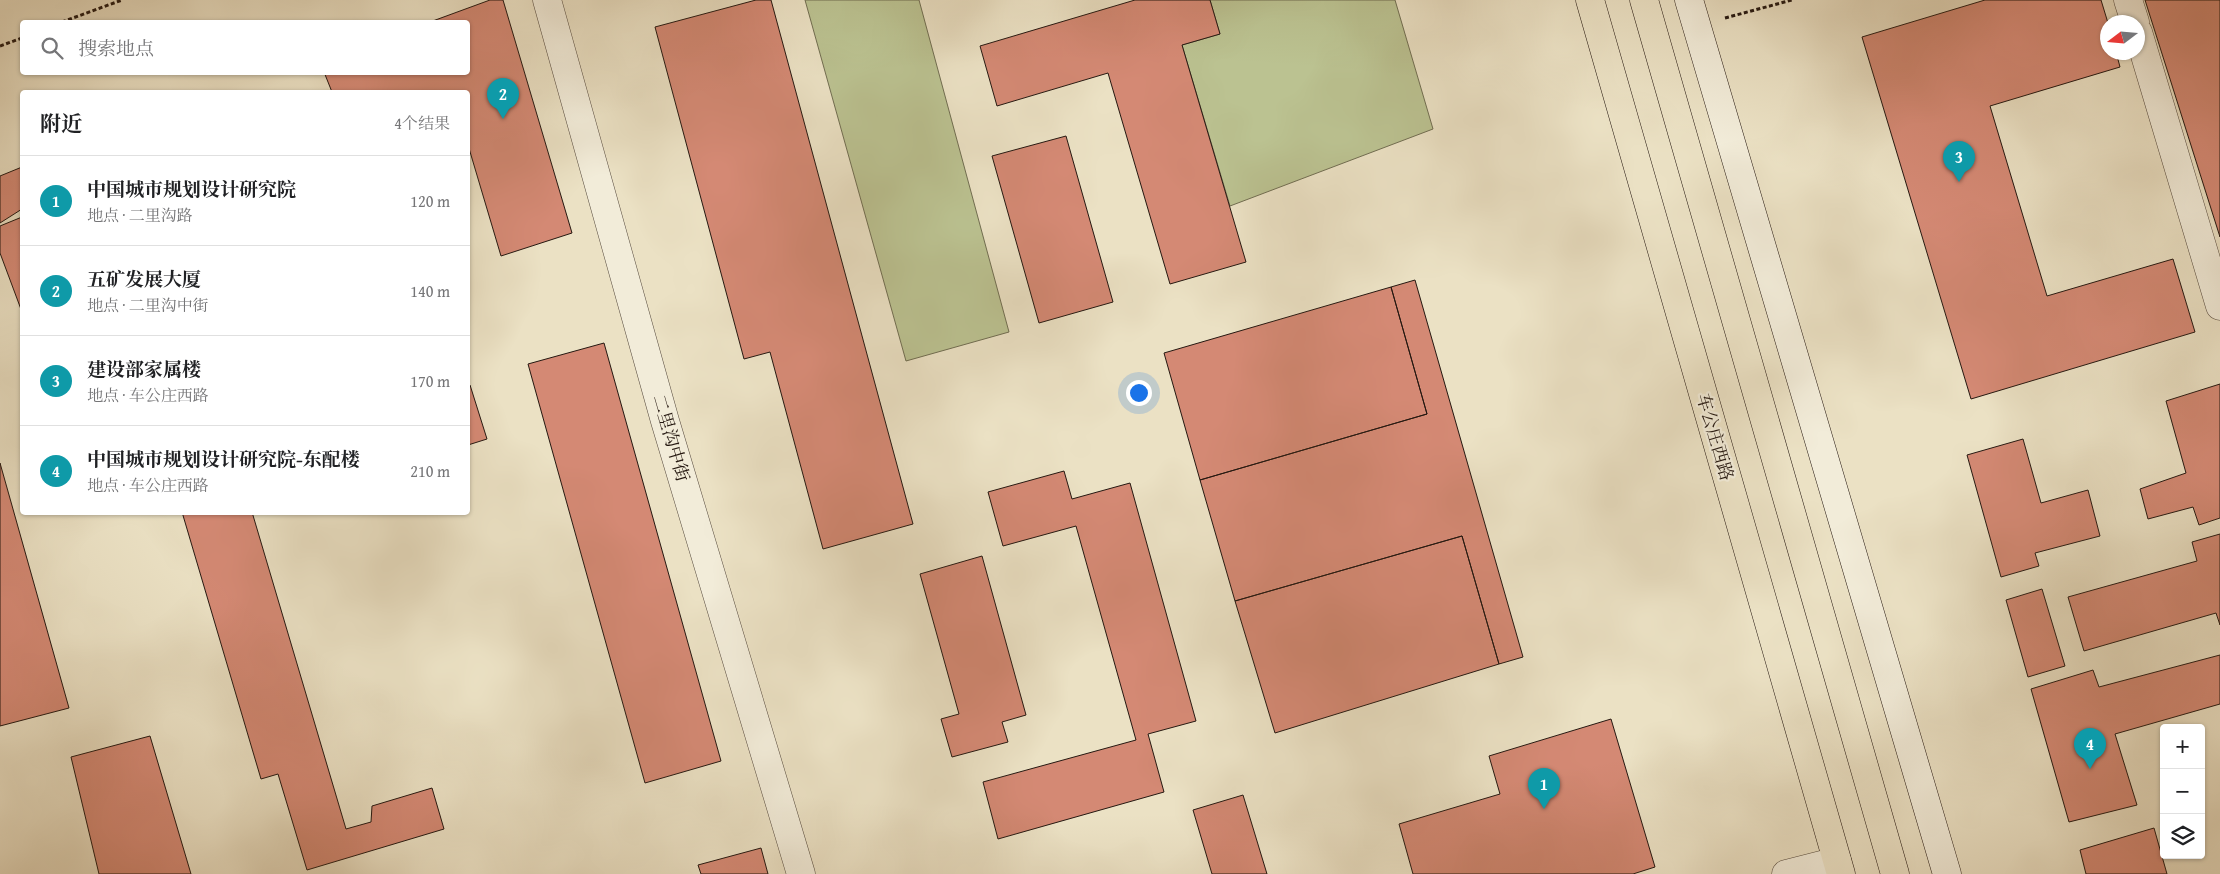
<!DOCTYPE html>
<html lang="zh">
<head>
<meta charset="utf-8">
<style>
	body { margin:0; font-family:"Gentium Book Plus","Noto Serif SC",serif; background:#f2f2f2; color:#202124 }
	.controls { position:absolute; right:15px; bottom:15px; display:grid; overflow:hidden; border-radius:5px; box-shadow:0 1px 4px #0004 }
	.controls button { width:45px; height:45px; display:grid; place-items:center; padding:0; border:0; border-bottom:1px solid #e0e0e0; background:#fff; color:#202124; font:25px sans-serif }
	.compass { position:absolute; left:2100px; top:15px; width:45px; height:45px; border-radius:50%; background:#fff; box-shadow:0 1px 4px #0004; rotate:254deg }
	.you { position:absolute; left:1138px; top:392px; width:18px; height:18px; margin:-12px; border:4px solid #fff; border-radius:50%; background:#1a73e8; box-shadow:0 0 0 8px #1a73e833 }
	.badge { display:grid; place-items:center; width:32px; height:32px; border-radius:50%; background:#8f2418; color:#fff; font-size:16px; font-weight:700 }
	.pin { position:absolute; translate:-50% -41px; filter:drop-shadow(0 1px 2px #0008) }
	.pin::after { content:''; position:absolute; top:26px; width:18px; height:15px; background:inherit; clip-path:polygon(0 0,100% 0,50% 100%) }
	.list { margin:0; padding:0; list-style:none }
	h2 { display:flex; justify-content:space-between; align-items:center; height:65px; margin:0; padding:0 20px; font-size:21px }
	h2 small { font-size:16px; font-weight:400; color:#757577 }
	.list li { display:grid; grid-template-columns:32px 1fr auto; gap:15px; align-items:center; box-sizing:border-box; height:90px; padding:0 20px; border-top:1px solid #e0e0e0 }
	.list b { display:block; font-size:19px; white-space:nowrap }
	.list p { margin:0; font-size:16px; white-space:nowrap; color:#757577 }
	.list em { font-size:16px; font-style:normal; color:#757577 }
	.icon { flex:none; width:28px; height:28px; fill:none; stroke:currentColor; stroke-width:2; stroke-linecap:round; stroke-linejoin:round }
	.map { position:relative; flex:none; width:2220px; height:874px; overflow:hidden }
	.search { position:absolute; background:#fff; box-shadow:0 1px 4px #0004; left:20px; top:20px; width:450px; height:55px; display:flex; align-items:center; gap:12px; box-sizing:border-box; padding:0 18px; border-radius:5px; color:#757577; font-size:19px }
	.panel { position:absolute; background:#fff; box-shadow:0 1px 4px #0004; left:20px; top:90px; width:450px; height:425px; border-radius:5px }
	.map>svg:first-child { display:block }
	.green { fill:#bbc291; stroke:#706d51 }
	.building { fill:#d48974; stroke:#251811 }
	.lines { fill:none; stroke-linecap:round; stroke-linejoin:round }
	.street-casing { stroke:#564a3e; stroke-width:29 }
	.secondary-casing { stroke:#251811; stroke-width:29 }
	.primary-casing { stroke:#251811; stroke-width:29 }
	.path { stroke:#251811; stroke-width:3; stroke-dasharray:4 2.5; stroke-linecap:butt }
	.street { stroke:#f2ecd9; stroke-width:28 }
	.secondary { stroke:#f2ecd9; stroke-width:28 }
	.primary { stroke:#ebe1c4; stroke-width:28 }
	.labels { text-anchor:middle; stroke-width:4.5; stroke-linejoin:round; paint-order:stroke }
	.street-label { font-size:18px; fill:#251811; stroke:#f2ecd9 }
</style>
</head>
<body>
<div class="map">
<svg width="2220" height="874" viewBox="0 0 2220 874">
	<rect width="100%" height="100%" fill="#ebe1c4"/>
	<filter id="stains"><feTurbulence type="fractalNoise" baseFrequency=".004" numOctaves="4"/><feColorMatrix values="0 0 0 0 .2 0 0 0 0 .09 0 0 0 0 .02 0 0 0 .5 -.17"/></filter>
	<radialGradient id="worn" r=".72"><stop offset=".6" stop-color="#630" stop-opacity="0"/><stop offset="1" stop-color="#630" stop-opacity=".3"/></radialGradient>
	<path class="green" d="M805,0H919L1009,332L906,361Z
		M1210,0H1395L1433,129L1230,206L1182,45L1220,34Z"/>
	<path class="building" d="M490,0H503L572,233L501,256L468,145V92H332L324,72H468V22H430Z
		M756,0H771L913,524L823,549L770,352L744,359L655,27Z
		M1135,0H1210L1220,34L1182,45L1246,262L1170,284L1108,73L997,106L980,46Z
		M1985,0H2101L2108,23V52H2116L2120,67L1990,106L2047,296L2173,259L2195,332L1971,399L1862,37Z
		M2145,0H2220V237Z
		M1066,136L1113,302L1039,323L992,156Z
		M22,167V209L0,223V176Z
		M22,217V312L0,253V226Z
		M1415,280L1523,657L1499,664L1462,536L1235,601L1200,480L1427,414L1391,287Z
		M1391,287L1427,414L1200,480L1164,353Z
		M604,343L721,761L645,783L528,364Z
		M2220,384V518L2199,525L2193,507L2148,519L2140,489L2186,473L2166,401Z
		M470,385L487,439L468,445V386Z
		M2023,439L2041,503L2088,490L2100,536L2035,553L2039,566L2001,577L1967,455Z
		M0,463L69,708L0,726Z
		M1064,471L1072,499L1130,483L1196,721L1148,734L1164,792L998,839L983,782L1136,740L1076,526L1003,546L988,492Z
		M182,512H252L346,829L371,822L372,806L432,788L444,829L307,870L278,774L261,779Z
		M2220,534V625L2216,613L2084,651L2068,597L2197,561L2192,542Z
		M1462,536L1499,664L1275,733L1235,601Z
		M982,556L1026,715L1002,722L1008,742L952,757L941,719L959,714L920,574Z
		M2042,589L2065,666L2028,677L2006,600Z
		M2220,655V704L2115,734L2137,805L2069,822L2031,689L2093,670L2099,687Z
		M1611,719L1655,867L1633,874H1413L1399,824L1500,794L1489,756Z
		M150,736L191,874H99L71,757Z
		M1243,795L1267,874H1212L1193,810Z
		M2154,828L2167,874H2086L2080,850Z
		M761,848L768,874H701L698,865Z"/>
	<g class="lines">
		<g class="street-casing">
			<path id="street" d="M547,0L665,421L801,874
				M2128,0L2135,22
				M2138,32L2220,306
				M1786,874L1837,861"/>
		</g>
		<g class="secondary-casing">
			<path id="secondary" d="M1689,0L1947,874"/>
		</g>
		<g class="primary-casing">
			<path id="primary" d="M1590,0L1841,874
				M1644,0L1895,874"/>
		</g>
		<path class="path" d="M1725,18L1792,0
			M62,22L122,0
			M0,46L22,38"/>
		<use href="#street" class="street"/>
		<use href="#secondary" class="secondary"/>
		<use href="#primary" class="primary"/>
	</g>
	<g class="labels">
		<g class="street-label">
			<text transform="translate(1715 437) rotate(74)" y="6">车公庄西路</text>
			<text transform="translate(671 438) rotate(74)" y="6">二里沟中街</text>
		</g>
	</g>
	<rect width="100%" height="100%" filter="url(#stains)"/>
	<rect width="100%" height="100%" fill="url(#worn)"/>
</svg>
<div class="controls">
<button>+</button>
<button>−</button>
<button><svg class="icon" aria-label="layers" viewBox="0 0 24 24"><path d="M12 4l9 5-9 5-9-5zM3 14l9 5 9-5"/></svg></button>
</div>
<svg class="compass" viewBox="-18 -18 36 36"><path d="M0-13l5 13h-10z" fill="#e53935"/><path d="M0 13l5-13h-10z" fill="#757577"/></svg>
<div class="you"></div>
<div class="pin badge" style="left:1544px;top:809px;background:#0f9aa8">1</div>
<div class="pin badge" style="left:503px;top:119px;background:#0f9aa8">2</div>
<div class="pin badge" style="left:1959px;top:182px;background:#0f9aa8">3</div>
<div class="pin badge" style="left:2090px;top:769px;background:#0f9aa8">4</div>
<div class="search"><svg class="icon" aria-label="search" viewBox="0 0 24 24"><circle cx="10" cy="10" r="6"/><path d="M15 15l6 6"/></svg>搜索地点</div>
<section class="panel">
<h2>附近<small>4个结果</small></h2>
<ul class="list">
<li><span class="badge" style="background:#0f9aa8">1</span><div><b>中国城市规划设计研究院</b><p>地点 · 二里沟路</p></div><em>120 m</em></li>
<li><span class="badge" style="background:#0f9aa8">2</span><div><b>五矿发展大厦</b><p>地点 · 二里沟中街</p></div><em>140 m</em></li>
<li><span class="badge" style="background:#0f9aa8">3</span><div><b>建设部家属楼</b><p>地点 · 车公庄西路</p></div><em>170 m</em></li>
<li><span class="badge" style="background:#0f9aa8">4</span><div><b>中国城市规划设计研究院-东配楼</b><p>地点 · 车公庄西路</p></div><em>210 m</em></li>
</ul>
</section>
</div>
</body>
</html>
